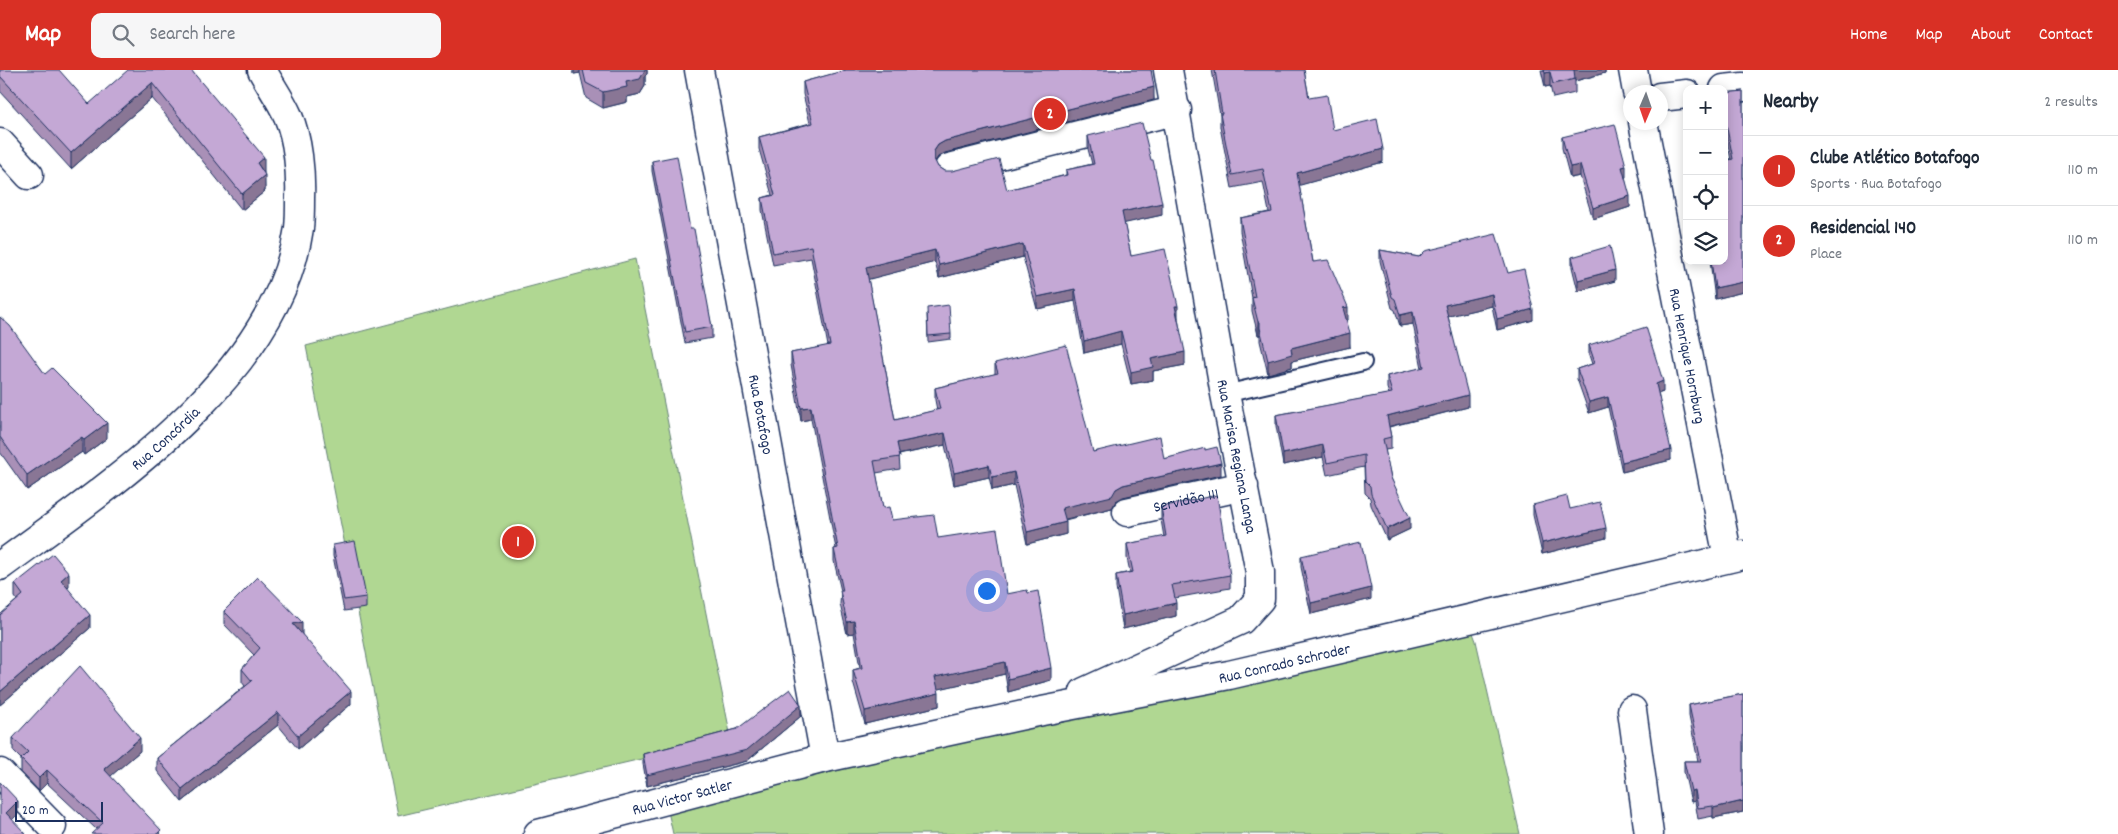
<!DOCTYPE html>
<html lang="en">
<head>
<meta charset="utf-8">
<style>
	body { margin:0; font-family:Dekko,sans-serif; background:#f6f6f7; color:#1f2937 }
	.controls { position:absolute; right:15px; top:15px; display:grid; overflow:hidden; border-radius:10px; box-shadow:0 2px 12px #0003 }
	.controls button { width:45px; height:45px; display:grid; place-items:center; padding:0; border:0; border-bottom:1px solid #e0e1e3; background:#fff; color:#1f2937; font:25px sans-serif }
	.compass { position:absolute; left:1623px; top:15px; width:45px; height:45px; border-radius:50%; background:#fff; box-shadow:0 2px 12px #0003; rotate:182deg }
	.scale { position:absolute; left:15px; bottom:12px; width:88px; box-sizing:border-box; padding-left:5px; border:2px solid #1b2f5e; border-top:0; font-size:14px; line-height:18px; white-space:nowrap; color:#1b2f5e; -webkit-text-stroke:4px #fff; paint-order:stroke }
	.you { position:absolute; left:986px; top:520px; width:18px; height:18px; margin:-12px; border:4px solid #fff; border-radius:50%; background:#1a73e8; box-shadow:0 0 0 8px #1a73e833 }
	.badge { display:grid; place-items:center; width:32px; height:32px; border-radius:50%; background:#d93025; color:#fff; font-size:16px; font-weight:700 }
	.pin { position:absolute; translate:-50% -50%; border:2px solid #fff; box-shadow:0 1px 5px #0006 }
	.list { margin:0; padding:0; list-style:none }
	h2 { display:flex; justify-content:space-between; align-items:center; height:65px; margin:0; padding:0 20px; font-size:21px }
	h2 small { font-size:16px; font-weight:400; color:#747a83 }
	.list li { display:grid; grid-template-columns:32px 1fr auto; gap:15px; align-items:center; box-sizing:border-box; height:70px; padding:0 20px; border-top:1px solid #e0e1e3 }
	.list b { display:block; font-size:19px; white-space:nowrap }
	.list p { margin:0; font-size:16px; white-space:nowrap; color:#747a83 }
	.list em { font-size:16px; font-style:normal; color:#747a83 }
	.icon { flex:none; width:28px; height:28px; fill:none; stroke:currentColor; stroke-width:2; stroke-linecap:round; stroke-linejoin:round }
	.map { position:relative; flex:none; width:1743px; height:764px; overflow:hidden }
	header { display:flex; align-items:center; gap:30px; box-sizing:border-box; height:70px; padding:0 25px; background:#d93025; color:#fff }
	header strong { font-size:24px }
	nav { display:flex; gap:28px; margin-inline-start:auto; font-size:18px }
	.search { width:350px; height:45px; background:#f6f6f7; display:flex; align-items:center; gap:12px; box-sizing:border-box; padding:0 18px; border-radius:10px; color:#747a83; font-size:19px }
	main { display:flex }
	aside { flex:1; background:#fff }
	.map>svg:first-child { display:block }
	.green { fill:#b0d792; stroke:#668378 }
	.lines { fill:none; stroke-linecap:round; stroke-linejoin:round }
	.lane-casing { stroke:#1b2f5e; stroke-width:20 }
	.street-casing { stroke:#1b2f5e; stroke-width:31 }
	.secondary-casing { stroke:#1b2f5e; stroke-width:31 }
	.lane { stroke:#fff; stroke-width:16 }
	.street { stroke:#fff; stroke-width:28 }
	.secondary { stroke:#fff; stroke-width:28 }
	.wall { fill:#a990b7; stroke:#1b2f5e }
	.shaded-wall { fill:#897695; stroke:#1b2f5e }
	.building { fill:#c4a8d5; stroke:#1b2f5e }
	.labels { text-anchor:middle; stroke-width:4; stroke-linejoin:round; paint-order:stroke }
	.street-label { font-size:16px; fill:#1b2f5e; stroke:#fff }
</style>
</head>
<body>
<header>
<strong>Map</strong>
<div class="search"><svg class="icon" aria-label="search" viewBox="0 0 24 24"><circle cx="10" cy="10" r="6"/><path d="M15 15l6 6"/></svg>Search here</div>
<nav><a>Home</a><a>Map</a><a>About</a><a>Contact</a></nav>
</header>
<main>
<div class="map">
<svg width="1743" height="764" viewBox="0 0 1743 764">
	<rect width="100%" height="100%" fill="#fff"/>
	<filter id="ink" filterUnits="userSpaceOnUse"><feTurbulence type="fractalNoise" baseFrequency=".02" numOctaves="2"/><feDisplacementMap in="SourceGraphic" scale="10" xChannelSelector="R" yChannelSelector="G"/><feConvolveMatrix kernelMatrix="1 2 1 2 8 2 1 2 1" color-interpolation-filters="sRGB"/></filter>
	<g filter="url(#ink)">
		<path class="green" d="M635,189L731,668L398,746L306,276Z
			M1470,555L1476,571L1520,764H673L668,741L1052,649Z"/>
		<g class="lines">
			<g class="lane-casing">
				<path id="lane" d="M1225,324L1363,292"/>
			</g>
			<g class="street-casing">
				<g id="street">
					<path id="s1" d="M699,0L825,688"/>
					<path d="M1633,0L1637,22"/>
					<path d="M1724,19L1743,17"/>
					<path d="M1660,27L1687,24"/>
					<path id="s2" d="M1643,52L1728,488"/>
					<path d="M0,73L29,105"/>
					<path d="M949,98L1177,40"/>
					<path id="s3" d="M1127,442L1244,416"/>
					<path d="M1084,622L1241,550L1260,529V502L1225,324L1168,0"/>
					<path d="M1632,640L1649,764"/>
					<path d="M0,703L52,756"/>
					<path id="s4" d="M538,764L825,688L1042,641L1229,605L1743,485"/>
				</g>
			</g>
			<g class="secondary-casing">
				<g id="secondary">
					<path id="s5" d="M0,496C110,415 278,305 299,158C300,149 300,138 300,128C301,103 298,69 288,46C281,30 270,15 262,0"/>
				</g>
			</g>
			<use href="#lane" class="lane"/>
			<use href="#street" class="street"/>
			<use href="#secondary" class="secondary"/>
		</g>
		<path class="wall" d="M0,0L89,34L191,0L264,103L265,121L242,140L152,28L71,99L0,21Z
			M574,0H647V4L645,6V16L640,24L627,27V32L603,38L586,28L580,3L574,4Z
			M844,0H1151L1154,30L945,83L938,87L935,92L938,97L944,101L1007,120L1066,105V100L1092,94L1088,79V66L1162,145L1124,153L1131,186L1178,248L1185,295L1153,301V310L1131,314L1121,274L1084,283L1075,231L1037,239L1023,187L939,208L935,192L868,209L895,350L937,340L935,330V318L995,304V293L1093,382L1164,389L1205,380L1221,405L1123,427L1116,431L1112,438L1065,450L1066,464L1027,474L1014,415L992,420L989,407L954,415L945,375L899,385L900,399L876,403L883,438L892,450L938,468L1007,524L1051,610L1008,622L1005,604L938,619L939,636L865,654L853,612V600L860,598L854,563L847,564L840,534L841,521L834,491V479H836L811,349L801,351L791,295V283L828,276L811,188L773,195L762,140V128L772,125L759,79V67L810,53L803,24V12L844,1Z
			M1212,0H1304L1309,28L1333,60L1383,92L1299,115L1313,192L1348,250L1347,251L1350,277L1292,291V297L1268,304L1260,271V265H1258L1252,241V228L1240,161V148L1269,142L1263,112L1232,118L1220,57V45Z
			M1541,0H1605V3L1575,11V23L1553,28L1550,16L1545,17Z
			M1743,21V222L1715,229L1710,191H1724L1731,90L1724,54V23Z
			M1562,67L1626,107H1625L1630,137L1593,149L1580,106L1570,108L1562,78Z
			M652,91L690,159L712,257V268L685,273L652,101Z
			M1380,180L1508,203L1533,250L1497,260L1492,236L1448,246L1468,337L1389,357L1391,367V379L1385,380L1391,408L1410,459L1387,470L1371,435L1370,428L1365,423L1364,397L1327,405L1323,387L1283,395L1276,356V345L1389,324L1387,318V306L1422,298L1413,254L1400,256L1395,240L1392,238L1380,191Z
			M1572,187L1615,211L1578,221L1572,197Z
			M927,243L951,264V269L928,272Z
			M0,247L45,304L107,368L84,385L82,382L27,420L0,382Z
			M1589,275L1663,322L1658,324L1671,390L1622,402L1608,337L1589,343L1577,309V299L1592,294L1589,285Z
			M1533,435L1570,439L1606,468L1542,484L1533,445Z
			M1161,437L1230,505V518L1175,528L1176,546L1123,559L1116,518V505L1130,502L1127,488V474L1164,467L1161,450Z
			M333,475L366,527V538L344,541L333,486Z
			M1301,486L1371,529L1311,544L1301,497Z
			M15,514L69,516L67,518L90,558L0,635V545L17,530L15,527Z
			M224,541L302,565L351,634L298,679L278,655L182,732L157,701V688L245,616L242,612V599L254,585L224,554Z
			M1743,624V742L1713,748V746L1698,749L1695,731L1691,732L1684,702V691H1698L1689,646V635Z
			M801,646L747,691L647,716L643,694V684L737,659Z
			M13,668L140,681L110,706L161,764L96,759L47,713L39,721L21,702V689L13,681Z"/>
		<path class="shaded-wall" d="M574,0H580V3L574,4Z
			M644,0H647V4L645,6V16L640,24L627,27V32L603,38V22L626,12Z
			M1573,0H1605V3L1575,11Z
			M1550,2V16L1545,17V3Z
			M152,13V28L71,99V83Z
			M1154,17V30L945,83L938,87L934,93V81L938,75L945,71Z
			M1383,79V92L1297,116V103Z
			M264,87V103L257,93Z
			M1580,95V106L1570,108V97Z
			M1626,96V107L1622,108V97Z
			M265,105V121L242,140V124Z
			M1630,126V137L1593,149V138Z
			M1162,133V145L1122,154V142Z
			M1023,174V187L939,208V195Z
			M935,180V192L866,210V197Z
			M1615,200V211L1578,221V210Z
			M1743,212V222L1715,229V218Z
			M1075,219V231L1037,239V227Z
			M1492,224V236L1445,247V235Z
			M1175,236H1178V248Z
			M1348,237V250L1343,252V238Z
			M1533,239V250L1497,260V249Z
			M1413,242V254L1400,256V245Z
			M1258,252H1260V265H1258Z
			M1121,261V274L1084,283V271Z
			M1350,263V277L1292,291V297L1268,304V291L1291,278Z
			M1185,282V295L1153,301V310L1131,314V302L1151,289Z
			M1663,311V322L1656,324V314Z
			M1468,325V337L1387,357V346Z
			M1608,327V337L1589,343V332Z
			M811,337V349L801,351V338Z
			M107,353V368L84,385V370Z
			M945,363V375L897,385V373Z
			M82,367V382L27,420V405Z
			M1323,375V387L1283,395V384Z
			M1671,380V390L1622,402V392Z
			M1221,393V405L1123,427L1116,431L1112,438L1062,450V438L1116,419L1123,415Z
			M989,395V407L954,415V403Z
			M1014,402V415L992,420V407Z
			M1410,448V459L1387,470V459Z
			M1066,452V464L1027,474V462Z
			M1606,458V468L1542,484V473Z
			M69,503V516L61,523V510Z
			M1371,518V529L1311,544V533Z
			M1176,533V546L1123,559V545Z
			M90,545V558L0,635V622Z
			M854,551V563L847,564V552Z
			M302,552V565L293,554Z
			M1005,592V604L935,620V607Z
			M1051,598V610L1008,622V609Z
			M351,621V634L298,679V666Z
			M939,623V636L865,654V641Z
			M801,635V646L747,691L647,716V705Z
			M278,642V655L182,732V719Z
			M140,668V681L104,712V699Z
			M47,700V713L39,721V708Z
			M1695,720V731L1691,732V721Z
			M18,731V744L6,756V743Z
			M1743,731V742L1713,748V738Z"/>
		<path class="building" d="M0,0H59L89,34L128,0H191L264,87L257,93L265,105L242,124L152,13L71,83L0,6Z
			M583,0H645L640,9L626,12L627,17L603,22L586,13Z
			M846,0H1151L1154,17L945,71L938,75L934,81V89L938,97L944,101H952L999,89L1007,120L1067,105L1066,100L1094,94L1088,66L1142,53L1151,90H1153L1162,133L1122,142L1131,186L1165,179L1178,236H1175L1185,282L1151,289L1153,297L1131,302L1121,261L1084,271L1075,219L1037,227L1023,174L939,195L935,180L866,197L895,350L940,339L935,318L998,303L995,293L1066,275L1093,382L1160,366L1164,389L1205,378V380L1217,377L1221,393L1123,415L1116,419L1112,426L1062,438L1066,452L1027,462L1014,402L992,407L989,395L954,403L945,363L897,373L900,387L874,391L883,438L889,437L892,450L934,445L938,468L997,459L1007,524L1027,520L1028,523L1038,521L1051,598L1008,609L1005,592L935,607L939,623L865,641L853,600L862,598L854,551L847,552L840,521H843L834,479L838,478L811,337L801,338L791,283L830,275L811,176L773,183L762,128L775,125L759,67L813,53L803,12Z
			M1215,0H1304L1309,28L1327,25L1333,60L1377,49L1383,79L1297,103L1313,192L1328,190L1348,237L1343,238L1350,263L1291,278L1292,284L1268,291L1260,258V252H1258L1252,228L1255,227L1240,148L1272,142L1263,99L1232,105L1220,44H1222Z
			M1544,0H1574L1575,9L1553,14L1550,2L1545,3Z
			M1743,21V212L1715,218L1711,191H1724V91L1733,89L1724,43V23Z
			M1615,54L1626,96L1622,97L1630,126L1593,138L1580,95L1570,97L1562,67Z
			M677,86L690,159H694L712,257L685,262L652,91Z
			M1496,164L1508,203L1524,199L1533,239L1497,249L1492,224L1445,235L1468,325L1387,346L1391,367L1383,369L1391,408L1410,448L1387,459L1371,424L1370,416L1365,411L1364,385L1327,393L1323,375L1283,384L1276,345L1392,323L1387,306L1424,297L1413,242L1400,245L1395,229L1392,227L1380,180L1419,187L1425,181Z
			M1610,176L1615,200L1578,210L1572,187Z
			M949,235L951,264L928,266L927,238Z
			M0,247L10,256L45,304L52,298L107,353L84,370L82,367L27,405L0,367Z
			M1646,257L1663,311L1656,314L1671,380L1622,392L1608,327L1589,332L1577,299L1595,293L1589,275Z
			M1217,425L1230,505L1172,515L1176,533L1123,545L1116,505L1133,502L1127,474L1166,466L1161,437Z
			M1567,426L1570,439L1600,432L1606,458L1542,473L1533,435Z
			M355,471L366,527L344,530L333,475Z
			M1361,472L1371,518L1311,533L1301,486Z
			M53,484L69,503L61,510L90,545L0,622V545L23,525L15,514Z
			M258,507L302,552L293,554L351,621L298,666L278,642L182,719L157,688L252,611L242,599L260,578L224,541Z
			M80,596L140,668L104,699L161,760L157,764H91L103,753L47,700L39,708L21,689L28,682L13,668Z
			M790,619L801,635L747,680L647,705L643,684L737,659Z
			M1743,624V731L1713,738V736L1698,738L1695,720L1691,721L1684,691H1701L1689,635Z
			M0,712L18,731L6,743L26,764H0Z"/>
	</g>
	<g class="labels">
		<g class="street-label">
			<text dy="6" stroke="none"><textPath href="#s2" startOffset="238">Rua Henrique Hornburg</textPath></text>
			<text dy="6" stroke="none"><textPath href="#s1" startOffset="350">Rua Botafogo</textPath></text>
			<text dy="6" stroke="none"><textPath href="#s5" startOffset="209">Rua Concórdia</textPath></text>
			<text transform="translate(1238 386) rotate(79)" y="6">Rua Marisa Regiana Langa</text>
			<text dy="6" stroke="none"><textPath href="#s3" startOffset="60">Servidão 111</textPath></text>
			<text dy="6" stroke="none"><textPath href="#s4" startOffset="766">Rua Conrado Schroder</textPath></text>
			<text dy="6" stroke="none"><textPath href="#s4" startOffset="149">Rua Victor Satler</textPath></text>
		</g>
	</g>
</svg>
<div class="controls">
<button>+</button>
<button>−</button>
<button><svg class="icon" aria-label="locate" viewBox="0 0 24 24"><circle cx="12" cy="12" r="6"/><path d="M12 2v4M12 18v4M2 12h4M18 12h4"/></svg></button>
<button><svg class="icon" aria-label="layers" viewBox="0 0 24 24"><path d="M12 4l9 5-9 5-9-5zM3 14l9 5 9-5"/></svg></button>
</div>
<svg class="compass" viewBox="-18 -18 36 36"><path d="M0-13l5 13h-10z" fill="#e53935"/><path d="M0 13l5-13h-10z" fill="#747a83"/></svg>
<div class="scale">20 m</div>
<div class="you"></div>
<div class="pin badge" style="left:518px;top:472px">1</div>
<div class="pin badge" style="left:1050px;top:44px">2</div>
</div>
<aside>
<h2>Nearby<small>2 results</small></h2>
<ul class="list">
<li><span class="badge">1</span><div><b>Clube Atlético Botafogo</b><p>Sports · Rua Botafogo</p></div><em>110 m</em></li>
<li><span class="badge">2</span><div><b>Residencial 140</b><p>Place</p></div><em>110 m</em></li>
</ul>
</aside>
</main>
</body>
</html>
